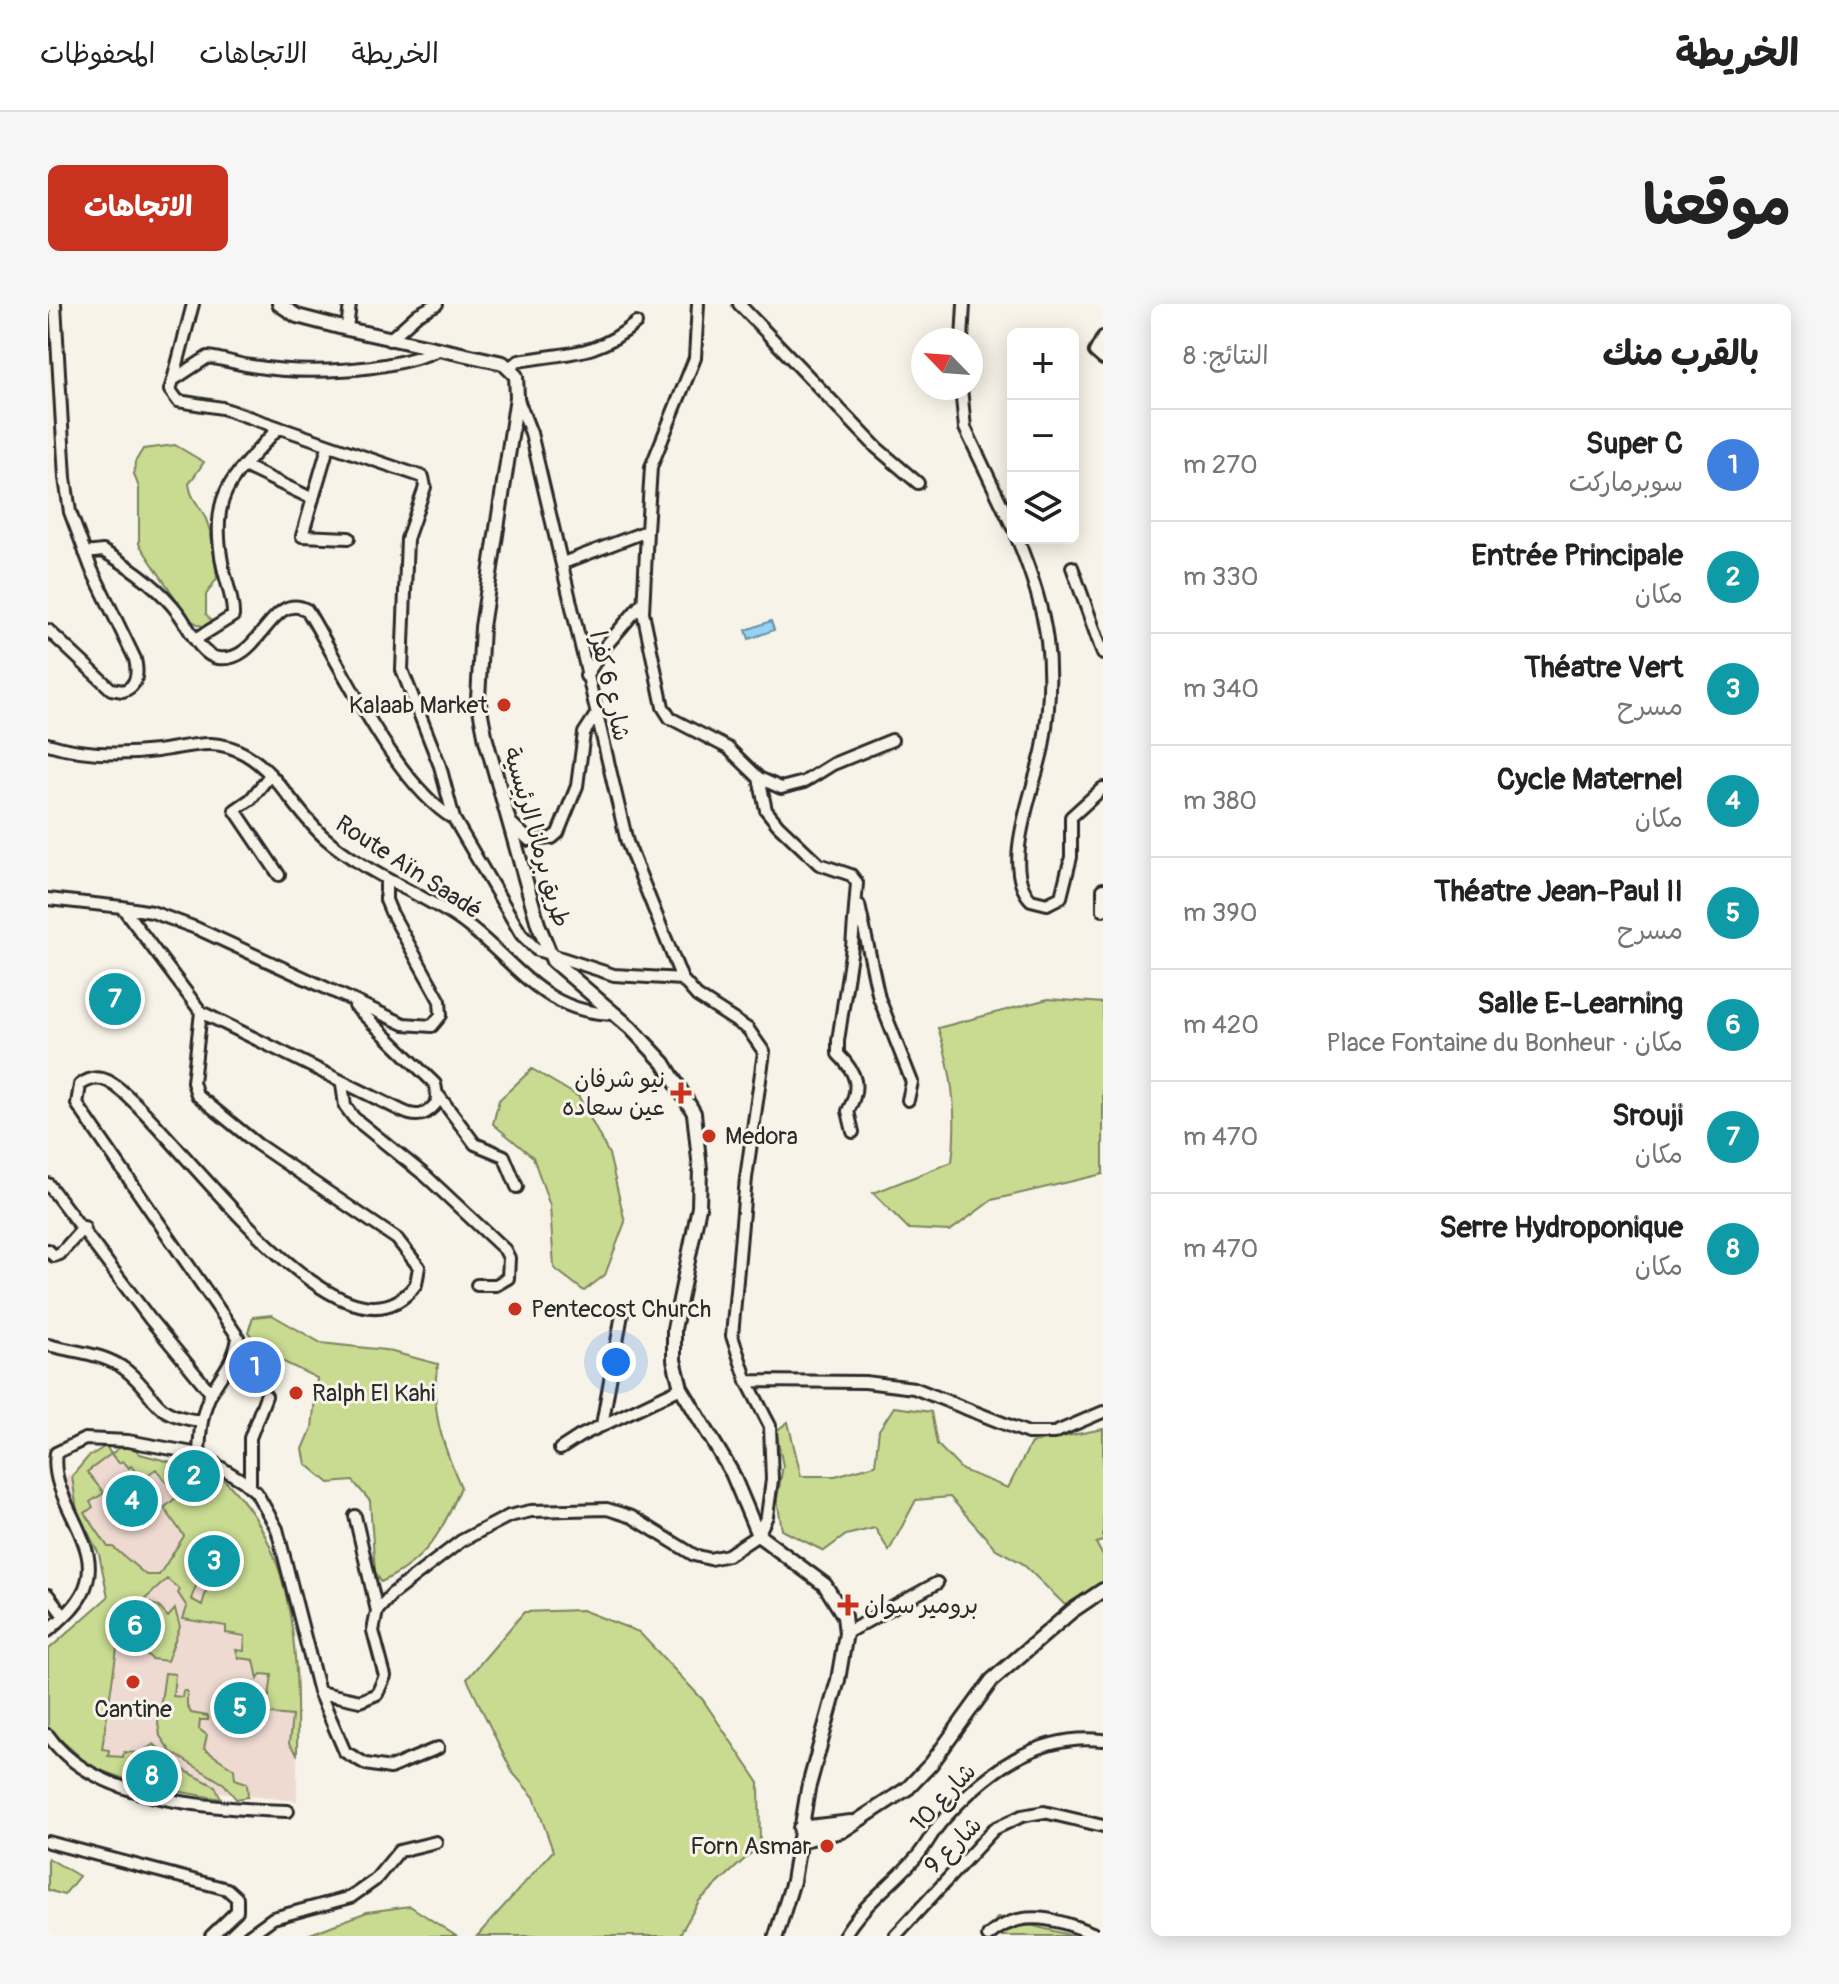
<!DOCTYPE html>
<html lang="ar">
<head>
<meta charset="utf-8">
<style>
	body { margin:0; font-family:Pangolin,"Playpen Sans Arabic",sans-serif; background:#f6f6f6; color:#222; direction:rtl }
	.controls { position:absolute; right:24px; top:24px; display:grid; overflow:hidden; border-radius:12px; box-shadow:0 4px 20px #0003 }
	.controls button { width:72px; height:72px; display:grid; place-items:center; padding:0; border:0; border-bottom:2px solid #e0e0e0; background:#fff; color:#222; font:40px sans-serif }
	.compass { position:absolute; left:863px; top:24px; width:72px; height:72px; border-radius:50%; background:#fff; box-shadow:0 4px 20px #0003; rotate:295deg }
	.you { position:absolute; left:568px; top:1058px; width:28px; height:28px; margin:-20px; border:6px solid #fff; border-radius:50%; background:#1a73e8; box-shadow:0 0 0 12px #1a73e833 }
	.badge { display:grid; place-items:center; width:52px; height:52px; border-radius:50%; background:#c8321e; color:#fff; font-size:26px; font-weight:700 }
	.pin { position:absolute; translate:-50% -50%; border:4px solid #fff; box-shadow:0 2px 8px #0006 }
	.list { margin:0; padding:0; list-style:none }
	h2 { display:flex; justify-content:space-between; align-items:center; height:104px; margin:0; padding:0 32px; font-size:34px }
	h2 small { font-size:26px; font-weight:400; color:#767676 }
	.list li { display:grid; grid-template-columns:52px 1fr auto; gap:24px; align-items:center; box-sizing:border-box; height:112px; padding:0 32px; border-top:2px solid #e0e0e0 }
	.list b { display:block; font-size:30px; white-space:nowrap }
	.list p { margin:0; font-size:26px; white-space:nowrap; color:#767676 }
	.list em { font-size:26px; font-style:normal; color:#767676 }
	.icon { flex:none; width:44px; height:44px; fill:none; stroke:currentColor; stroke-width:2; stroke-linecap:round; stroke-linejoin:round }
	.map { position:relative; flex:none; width:1055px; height:1632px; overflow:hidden; direction:ltr; border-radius:12px }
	header { display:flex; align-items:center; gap:48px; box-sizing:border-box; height:112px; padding:0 40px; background:#fff; border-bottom:2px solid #e0e0e0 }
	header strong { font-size:38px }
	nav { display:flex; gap:44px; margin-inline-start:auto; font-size:28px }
	.intro { display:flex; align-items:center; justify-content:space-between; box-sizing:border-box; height:192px; padding:0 48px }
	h1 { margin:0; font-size:56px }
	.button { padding:20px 36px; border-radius:12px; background:#c8321e; color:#fff; font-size:28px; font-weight:700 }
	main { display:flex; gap:48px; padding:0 48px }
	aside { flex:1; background:#fff; border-radius:12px; box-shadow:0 4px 20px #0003 }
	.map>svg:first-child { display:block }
	.built { fill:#efdad1 }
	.green { fill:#c8db90; stroke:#7a835e; stroke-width:2; fill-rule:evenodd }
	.water { fill:#94d3f5; stroke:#6a90a4; stroke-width:2 }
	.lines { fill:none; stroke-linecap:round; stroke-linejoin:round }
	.minor-casing { stroke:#2b2b2b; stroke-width:16 }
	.major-casing { stroke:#2b2b2b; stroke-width:18 }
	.minor { stroke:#f7f3e8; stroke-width:10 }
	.major { stroke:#f7f3e8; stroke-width:12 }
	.poi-dot { fill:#c8321e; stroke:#f7f3e8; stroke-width:3 }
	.labels { text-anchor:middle; stroke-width:6; stroke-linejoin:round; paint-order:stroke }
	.street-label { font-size:24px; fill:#2b2b2b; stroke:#f7f3e8 }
	.poi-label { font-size:24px; fill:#2b2b2b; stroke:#f7f3e8; text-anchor:start }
</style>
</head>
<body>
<header>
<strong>الخريطة</strong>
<nav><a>الخريطة</a><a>الاتجاهات</a><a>المحفوظات</a></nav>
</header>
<div class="intro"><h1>موقعنا</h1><a class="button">الاتجاهات</a></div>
<main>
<aside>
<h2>بالقرب منك<small>النتائج: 8</small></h2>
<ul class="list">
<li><span class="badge" style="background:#3f7fe0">1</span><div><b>Super C</b><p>سوبرماركت</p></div><em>270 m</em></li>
<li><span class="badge" style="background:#0f9aa8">2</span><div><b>Entrée Principale</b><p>مكان</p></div><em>330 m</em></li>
<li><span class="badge" style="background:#0f9aa8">3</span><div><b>Théatre Vert</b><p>مسرح</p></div><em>340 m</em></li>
<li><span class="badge" style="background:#0f9aa8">4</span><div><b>Cycle Maternel</b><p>مكان</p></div><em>380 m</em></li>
<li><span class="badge" style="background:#0f9aa8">5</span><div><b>Théatre Jean-Paul II</b><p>مسرح</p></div><em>390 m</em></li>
<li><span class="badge" style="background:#0f9aa8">6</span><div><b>Salle E-Learning</b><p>مكان · Place Fontaine du Bonheur</p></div><em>420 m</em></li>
<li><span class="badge" style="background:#0f9aa8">7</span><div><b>Srouji</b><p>مكان</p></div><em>470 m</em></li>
<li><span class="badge" style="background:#0f9aa8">8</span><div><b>Serre Hydroponique</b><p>مكان</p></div><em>470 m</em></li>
</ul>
</aside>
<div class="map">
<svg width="1055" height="1632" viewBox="0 0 1055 1632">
	<rect width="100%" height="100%" fill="#f7f3e8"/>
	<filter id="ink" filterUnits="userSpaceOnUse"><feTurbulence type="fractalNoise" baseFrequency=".0125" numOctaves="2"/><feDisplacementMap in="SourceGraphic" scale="16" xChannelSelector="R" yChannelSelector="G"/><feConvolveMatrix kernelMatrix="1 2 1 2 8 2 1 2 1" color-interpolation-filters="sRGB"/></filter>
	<g filter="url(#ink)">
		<path class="built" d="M71,1144L176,1174L207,1211L230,1258L250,1368L249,1497L124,1483L40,1457L0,1346L60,1293L51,1250L13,1175Z"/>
		<path class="green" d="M127,141L156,158L141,180C143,194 148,197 155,209C165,227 166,254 169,274L158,291V310L166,320L153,322L142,316L91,240V184L86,170L87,158L95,145Z
			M1000,695L1055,699V870L944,896L902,927L861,925L825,889L904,858C910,811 905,769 890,724Z
			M484,765L531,793L561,850L577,918L557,971L536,987L506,964L502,902L485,853L445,820L451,796Z
			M224,1011L273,1039L337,1046L390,1060C381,1105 395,1142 413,1183C395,1227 378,1257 333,1278L327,1267L322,1197L305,1177L281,1179L258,1160L255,1145L264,1124L269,1074L217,1049L200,1028L205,1013Z
			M846,1103L883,1108L889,1140L914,1166L960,1184L983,1139L1055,1125V1237L1048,1239L1055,1252V1279L1017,1301L974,1259L948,1245L902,1193L868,1196L841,1247L827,1224L798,1231L776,1247L734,1226L729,1195L735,1162L728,1127L740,1118L753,1172H787L827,1161L831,1126Z
			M58,1142L63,1150L71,1144L85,1143L92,1150L142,1163L140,1177L153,1179L152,1194L164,1181L165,1170C178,1175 183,1183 192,1193C250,1262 250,1364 249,1450L241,1440L244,1412L213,1409L196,1391L221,1393L224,1371L213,1370L210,1375L206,1356L191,1354L188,1346L196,1347L197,1332L178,1329V1322L135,1315L139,1303L130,1289L132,1286L119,1275L95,1297L110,1302L120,1313L127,1305L132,1323L119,1357L104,1355L91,1344V1339L70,1338L54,1445L61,1446L60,1452L75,1453L76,1448L92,1449L106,1440L130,1463L167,1482L173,1495L94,1481L43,1463L0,1424V1346L60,1293L51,1250L29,1207L24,1172L40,1153ZM63,1150L71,1159L75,1157L81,1164L83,1162L93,1175L108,1165L130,1192L116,1204L136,1232L111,1271H98L65,1243H60L37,1209L45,1203L42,1198L56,1189L39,1168ZM165,1238L179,1243L167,1272L163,1271L154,1301L143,1295Z
			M534,1306L591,1328L655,1396L711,1479L712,1541L651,1597L631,1632H429L505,1547L486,1493L464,1468L419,1375L476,1308Z
			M117,1369L127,1370L125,1392L134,1393L135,1387H139V1401L143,1409L160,1412V1416H152L151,1425L159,1431L156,1445L186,1465L187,1475L199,1479L200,1493L188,1495L176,1480L123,1448L112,1432L110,1419Z
			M0,1554L31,1572L16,1591L0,1586Z
			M362,1602L408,1632H257L319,1608Z
			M950,1613L1025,1632H935Z"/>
		<path class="water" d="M723,317L726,326L701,335L698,326Z"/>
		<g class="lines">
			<g class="minor-casing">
				<path id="minor" d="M691,0L829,144L870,179
					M299,25L302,0
					M1055,33L1047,48L1055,55
					M341,36L370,10L389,0
					M914,36L916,0
					M388,47C336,68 258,71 203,62C189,60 175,55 160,53L125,76L122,86L130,97L174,104L375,173L377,183L359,235L354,366L392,462L406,515L473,630L489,646L566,671L634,675
					M461,63L471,57C521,48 547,53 588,19
					M125,76L145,0
					M913,84L917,124L965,224
					M280,143L254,232L301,234
					M196,162L265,195
					M599,227L595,308L615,403L622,414L680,444L711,474L733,484L756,478L785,460L844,436
					M969,234C1000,308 1009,362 995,443C988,481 951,564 983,596L999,600L1013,593L1023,553V513L1055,484
					M37,249L55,247C83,263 112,284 131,310C141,323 152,352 170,354C213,360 222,286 259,306C295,365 348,481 406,515
					M515,259L599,227L603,163L647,54L650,0
					M1024,263L1055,350
					M0,326L63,385L75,387C90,382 90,368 87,355L43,264L22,208L17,174L7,0
					M148,335L185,312C186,295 177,276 174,258C161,186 186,174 230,124
					M538,372L556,344L595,298
					M0,440C34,451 74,451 109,447C142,443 166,432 197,450C231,470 248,508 276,533C316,568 363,585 406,612C465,650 489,710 568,710
					M222,471L203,495L187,506L231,571
					M711,474L718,506L730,521L771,560L803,571L809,579L804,643L790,737V750C809,769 813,783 800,807L805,828
					M462,518L481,536L504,534L510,529L529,482L536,429L547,412
					M1055,585V606
					M0,595L74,603L153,708L145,778L149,791L209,840L349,935L371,963L368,980C293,1083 118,808 60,777C50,772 40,775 32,781L29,800L190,1033C188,1056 173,1070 163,1089C153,1110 152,1128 151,1150
					M811,601L831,694L864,778L860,796
					M74,603L104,608L148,624L356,720L384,722L393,711L392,697L343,608L338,596V576
					M153,708L354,807C371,815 379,811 390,797L387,780L307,702
					M294,780L297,802L306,814L379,873L457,946L461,954L460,974L448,981H429
					M391,792L427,840L456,852L469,883
					M0,880L102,1015L163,1089
					M0,946L6,952L12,950L36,923
					M0,1041C25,1048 57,1049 78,1066C112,1093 100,1110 152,1117
					M699,1077L817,1078L866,1084L980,1129H1006L1055,1108
					M554,1121L574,1010
					M512,1145L532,1132L633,1084
					M202,1183V1134L218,1092
					M307,1212L329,1307
					M0,1291L16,1312
					M0,1327C12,1316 26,1305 34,1290C61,1242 0,1198 8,1149L37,1135L80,1137L151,1150L195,1177L208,1188L229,1225L271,1388L297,1448L318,1460L342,1464L390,1444
					M798,1329L889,1279
					M271,1388L312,1397L329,1390L337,1372L325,1327L329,1307L344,1290L413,1237L461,1212L483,1207L559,1205L584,1213L646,1251L662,1255L680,1251L710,1231L719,1212L724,1176L722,1122L699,1077L684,1032L698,874L716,748L700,725L649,692L634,675L579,538L483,129L469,93
					M0,1431C46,1498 166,1505 240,1507
					M0,1538L179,1585L189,1594V1607L163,1632
					M200,1632L225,1614L303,1593L327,1576L351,1547L388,1538
					M796,1632C815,1599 847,1579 871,1550C880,1539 886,1525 896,1515C938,1468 989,1429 1055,1436
					M847,1632L946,1525L974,1512L996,1508L1055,1522
					M940,1632C975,1601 1013,1617 1052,1632"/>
			</g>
			<g class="major-casing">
				<path id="major" d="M231,0L249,12L299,25L455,59L468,72L469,93L434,323L430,395L438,436L490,620L505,657L583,724L616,759L646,809L652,865L651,903L626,1025V1056L633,1084L684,1169L710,1231L777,1281L796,1312L798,1329L790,1376L760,1485L745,1577L728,1632
					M752,1524L803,1518
					M751,1537L794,1527L860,1484L883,1460L944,1376L1024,1307L1055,1286"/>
			</g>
			<use href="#minor" class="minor"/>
			<use href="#major" class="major"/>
		</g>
	</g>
	<g class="poi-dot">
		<circle cx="456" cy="401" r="8"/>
		<path d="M629 777h8v8h8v8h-8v8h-8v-8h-8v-8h8z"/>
		<circle cx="661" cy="832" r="8"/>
		<circle cx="467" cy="1005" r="8"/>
		<circle cx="248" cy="1089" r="8"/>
		<path d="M796 1289h8v8h8v8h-8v8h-8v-8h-8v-8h8z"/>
		<circle cx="85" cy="1378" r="8"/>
		<circle cx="779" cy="1542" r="8"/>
	</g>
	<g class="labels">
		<g class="street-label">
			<text transform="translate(562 382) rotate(77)" y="8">شارع 6 كفرا</text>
			<text transform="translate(489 533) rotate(74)" y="8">طريق برمانا الرئيسية</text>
			<text transform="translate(361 563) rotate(33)" y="8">Route Aïn Saadé</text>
			<text transform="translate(895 1493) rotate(-47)" y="8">شارع 10</text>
			<text transform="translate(905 1541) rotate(-45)" y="8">شارع 9</text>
		</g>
		<g class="poi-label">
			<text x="440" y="409" text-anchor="end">Kalaab Market</text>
			<text x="617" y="783" text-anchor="end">نيو شرفان<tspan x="617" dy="28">عين سعاده</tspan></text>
			<text x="677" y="840">Medora</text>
			<text x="483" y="1013">Pentecost Church</text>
			<text x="264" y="1097">Ralph El Kahi</text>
			<text x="816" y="1309">برومير سوان</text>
			<text x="85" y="1413" text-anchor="middle">Cantine</text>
			<text x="763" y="1550" text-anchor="end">Forn Asmar</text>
		</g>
	</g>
</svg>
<div class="controls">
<button>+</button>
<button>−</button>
<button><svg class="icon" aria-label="layers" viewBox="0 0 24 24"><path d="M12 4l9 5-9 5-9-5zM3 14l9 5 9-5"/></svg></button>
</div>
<svg class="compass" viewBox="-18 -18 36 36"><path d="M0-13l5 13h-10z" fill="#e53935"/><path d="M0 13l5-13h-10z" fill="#767676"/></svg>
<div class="you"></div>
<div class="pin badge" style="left:207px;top:1063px;background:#3f7fe0">1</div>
<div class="pin badge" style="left:146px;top:1172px;background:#0f9aa8">2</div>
<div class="pin badge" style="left:166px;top:1257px;background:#0f9aa8">3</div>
<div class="pin badge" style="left:84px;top:1197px;background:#0f9aa8">4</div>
<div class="pin badge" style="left:192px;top:1404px;background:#0f9aa8">5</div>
<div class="pin badge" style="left:87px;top:1322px;background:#0f9aa8">6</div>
<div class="pin badge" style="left:67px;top:695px;background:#0f9aa8">7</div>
<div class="pin badge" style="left:104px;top:1472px;background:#0f9aa8">8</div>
</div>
</main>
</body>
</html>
